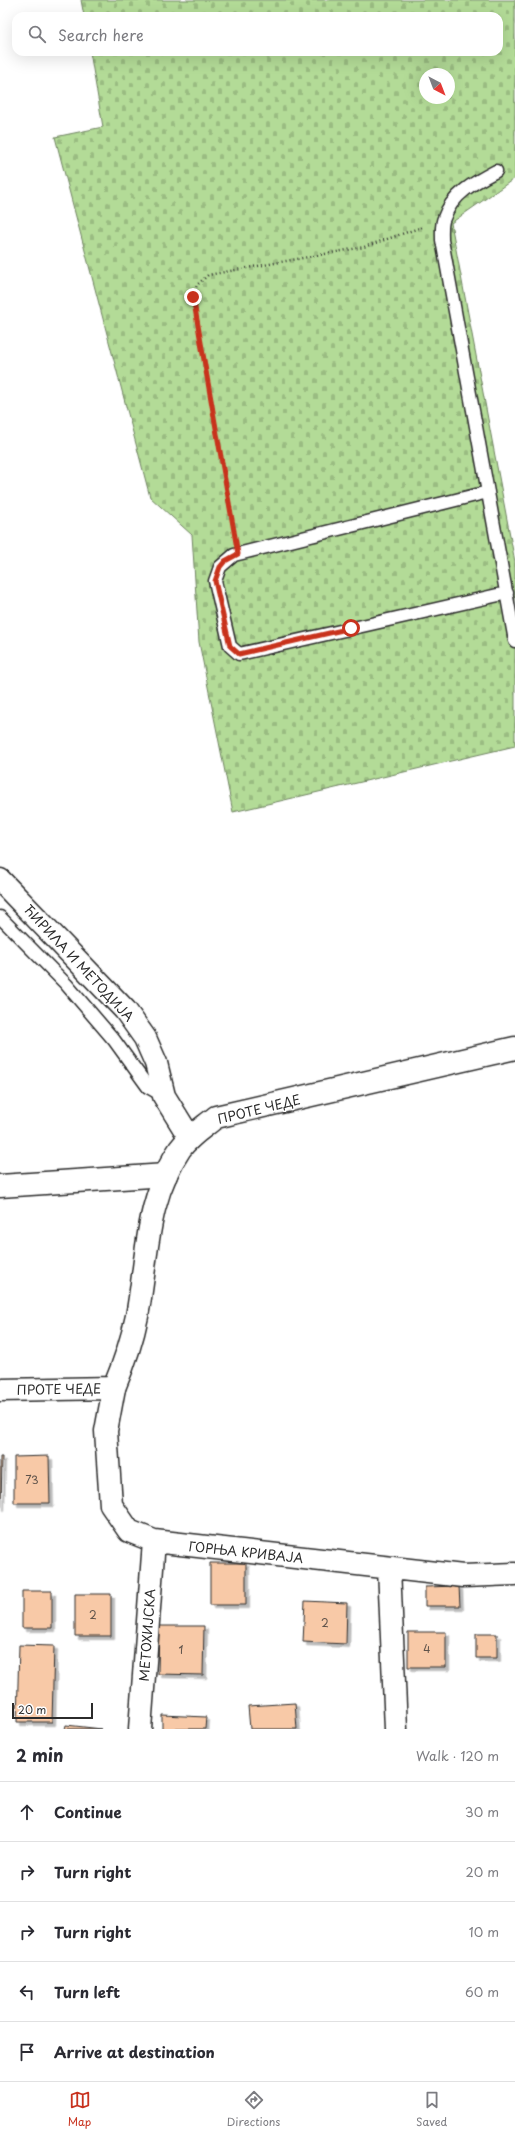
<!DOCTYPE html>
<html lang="en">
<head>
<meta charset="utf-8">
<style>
	body { margin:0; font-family:"Playpen Sans",sans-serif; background:#f7f7f7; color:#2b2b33 }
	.compass { position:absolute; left:419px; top:68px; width:36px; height:36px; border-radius:50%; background:#fff; box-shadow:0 4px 16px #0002; rotate:138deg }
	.scale { position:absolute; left:12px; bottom:10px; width:81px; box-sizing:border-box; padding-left:4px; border:2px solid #2b2b2b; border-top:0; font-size:11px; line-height:14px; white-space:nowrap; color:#2b2b2b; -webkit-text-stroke:3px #fff; paint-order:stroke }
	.stop { position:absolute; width:12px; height:12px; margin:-9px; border:3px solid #c8321e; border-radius:50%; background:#fff }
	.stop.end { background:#c8321e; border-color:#fff; box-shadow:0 1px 4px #0008 }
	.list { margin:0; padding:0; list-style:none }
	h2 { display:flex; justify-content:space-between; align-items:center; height:52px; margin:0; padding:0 16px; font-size:17px }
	h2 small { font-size:13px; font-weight:400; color:#7c7c81 }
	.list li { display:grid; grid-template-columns:26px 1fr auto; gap:12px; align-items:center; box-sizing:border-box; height:60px; padding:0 16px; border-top:1px solid #e1e1e2 }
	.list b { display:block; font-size:15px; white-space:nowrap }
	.list em { font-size:13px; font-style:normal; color:#7c7c81 }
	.icon { flex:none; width:22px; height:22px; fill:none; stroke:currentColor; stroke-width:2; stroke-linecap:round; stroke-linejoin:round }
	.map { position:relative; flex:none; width:515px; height:1729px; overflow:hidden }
	.search { position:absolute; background:#fff; box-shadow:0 4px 16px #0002; left:12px; right:12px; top:12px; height:44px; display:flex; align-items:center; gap:10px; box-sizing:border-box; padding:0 14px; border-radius:12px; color:#7c7c81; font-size:15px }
	.sheet { height:352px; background:#fff }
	nav { display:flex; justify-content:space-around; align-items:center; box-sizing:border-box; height:56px; border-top:1px solid #e1e1e2; background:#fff; font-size:11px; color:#7c7c81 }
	nav a { display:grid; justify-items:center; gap:2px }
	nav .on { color:#c8321e }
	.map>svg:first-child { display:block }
	.cemetery { fill:url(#cemetery-stones); stroke:#6f8361; fill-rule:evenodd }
	.building { fill:#f8c9a7; stroke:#2b2b2b; filter:url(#shadow) }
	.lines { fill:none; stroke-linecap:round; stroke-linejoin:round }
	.lane-casing { stroke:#2b2b2b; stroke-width:15 }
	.street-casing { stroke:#2b2b2b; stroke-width:25 }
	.secondary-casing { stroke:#2b2b2b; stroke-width:25 }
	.path { stroke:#2b2b2b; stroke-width:2.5; stroke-dasharray:1 3; stroke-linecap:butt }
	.lane { stroke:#fff; stroke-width:12 }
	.street { stroke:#fff; stroke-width:22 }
	.secondary { stroke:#fff; stroke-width:22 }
	.route { stroke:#c8321e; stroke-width:5 }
	.labels { text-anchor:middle; stroke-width:3; stroke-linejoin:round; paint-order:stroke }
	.number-label { font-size:11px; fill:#5e524a }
	.street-label { font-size:13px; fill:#2b2b2b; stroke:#fff }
</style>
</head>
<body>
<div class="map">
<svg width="515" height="1729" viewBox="0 0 515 1729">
	<defs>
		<pattern id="cemetery-stones" width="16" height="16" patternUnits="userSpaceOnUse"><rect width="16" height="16" fill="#b3db97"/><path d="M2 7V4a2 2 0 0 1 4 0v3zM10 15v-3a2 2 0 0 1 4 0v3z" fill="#9abc82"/></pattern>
		<filter id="shadow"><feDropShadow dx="3.5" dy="3.5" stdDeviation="0" flood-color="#0004"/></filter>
	</defs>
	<rect width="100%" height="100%" fill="#fff"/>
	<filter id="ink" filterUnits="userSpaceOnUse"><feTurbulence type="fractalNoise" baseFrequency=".025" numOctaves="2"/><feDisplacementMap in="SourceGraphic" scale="8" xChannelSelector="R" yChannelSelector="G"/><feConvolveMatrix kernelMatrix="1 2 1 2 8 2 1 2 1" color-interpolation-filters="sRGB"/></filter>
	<g filter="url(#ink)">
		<path class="cemetery" d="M81,0H515V178L451,223L515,562V746L233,812L199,642L192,535L150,497L55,137L103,127L90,52H499V16H84ZM425,74H449V98H425Z"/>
		<path class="building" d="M49,1456L50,1503H14V1457Z
			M0,1457H2L1,1507H0Z
			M210,1563H246V1605H210Z
			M459,1586L460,1606H425V1587Z
			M22,1591H52V1628H22Z
			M75,1594H111V1636H75Z
			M305,1601L347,1603L346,1644L303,1642Z
			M159,1626H204L203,1675L158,1674Z
			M408,1632H446V1667H408Z
			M476,1634H497V1658H476Z
			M19,1645L54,1646L52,1722H17Z
			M295,1703L297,1729H250L248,1706Z
			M162,1715L206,1717L205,1729H162Z
			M66,1725L102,1729H65Z"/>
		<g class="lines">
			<g class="lane-casing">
				<path id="lane" d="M496,171C475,182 452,194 444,218C441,224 442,233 442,240L515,641
					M488,492L234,555L220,567L215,581L230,646L239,654C328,633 418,614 507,593
					M0,917L66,984L114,1040L148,1087L164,1096"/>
			</g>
			<g class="street-casing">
				<path id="street" d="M0,880L125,1010L145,1038L156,1063L164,1096L190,1138
					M0,1186L166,1175
					M114,1388L106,1431L111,1505L129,1531L154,1541L463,1576L515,1574
					M389,1568L396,1729
					M140,1729L154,1541"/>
			</g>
			<g class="secondary-casing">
				<path id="secondary" d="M0,1390L114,1388C124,1364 132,1341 137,1316C148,1257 145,1201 180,1149C189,1136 204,1127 216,1117L515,1048"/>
			</g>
			<path class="path" d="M235,535L193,297L197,285L208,275L364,247L422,227"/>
			<use href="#lane" class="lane"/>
			<use href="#street" class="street"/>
			<use href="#secondary" class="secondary"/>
		</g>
	</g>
	<g class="lines" filter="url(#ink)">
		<path class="route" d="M193,297L238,554L225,561L220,567L215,581L230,646L239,654L351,628"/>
	</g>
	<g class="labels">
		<g class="number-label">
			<text x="32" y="1484">73</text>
			<text x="93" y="1619">2</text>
			<text x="325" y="1627">2</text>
			<text x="427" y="1653">4</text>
			<text x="181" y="1654">1</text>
		</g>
		<g class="street-label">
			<text transform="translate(79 963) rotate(47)" y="5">ЋИРИЛА И МЕТОДИЈА</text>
			<text transform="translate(259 1109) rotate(-14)" y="5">ПРОТЕ ЧЕДЕ</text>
			<text transform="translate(59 1389) rotate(-1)" y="5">ПРОТЕ ЧЕДЕ</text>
			<text transform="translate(246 1552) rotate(6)" y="5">ГОРЊА КРИВАЈА</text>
			<text transform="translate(147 1635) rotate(-86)" y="5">МЕТОХИЈСКА</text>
		</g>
	</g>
</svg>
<svg class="compass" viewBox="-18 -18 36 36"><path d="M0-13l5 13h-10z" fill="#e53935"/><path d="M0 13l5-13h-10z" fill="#7c7c81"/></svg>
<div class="scale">20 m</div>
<div class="stop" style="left:351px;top:628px"></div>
<div class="stop end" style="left:193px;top:297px"></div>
<div class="search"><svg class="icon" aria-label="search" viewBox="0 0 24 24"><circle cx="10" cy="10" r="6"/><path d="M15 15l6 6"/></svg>Search here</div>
</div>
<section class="sheet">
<h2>2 min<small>Walk · 120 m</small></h2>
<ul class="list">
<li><svg class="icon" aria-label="ahead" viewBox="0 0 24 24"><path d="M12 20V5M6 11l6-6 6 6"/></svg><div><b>Continue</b></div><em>30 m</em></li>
<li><svg class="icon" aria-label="right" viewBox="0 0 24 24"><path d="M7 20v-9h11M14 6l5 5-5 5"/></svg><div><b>Turn right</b></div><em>20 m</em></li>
<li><svg class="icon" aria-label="right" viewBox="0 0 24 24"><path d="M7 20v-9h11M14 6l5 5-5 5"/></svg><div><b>Turn right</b></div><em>10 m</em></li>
<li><svg class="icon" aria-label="left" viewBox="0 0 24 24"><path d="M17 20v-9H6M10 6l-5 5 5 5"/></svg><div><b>Turn left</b></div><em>60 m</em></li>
<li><svg class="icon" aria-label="arrive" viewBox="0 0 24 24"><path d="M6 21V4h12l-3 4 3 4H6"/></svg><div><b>Arrive at destination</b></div></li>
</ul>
</section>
<nav>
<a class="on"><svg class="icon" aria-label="map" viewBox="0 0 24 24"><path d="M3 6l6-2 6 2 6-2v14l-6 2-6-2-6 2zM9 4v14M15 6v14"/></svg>Map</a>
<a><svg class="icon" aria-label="directions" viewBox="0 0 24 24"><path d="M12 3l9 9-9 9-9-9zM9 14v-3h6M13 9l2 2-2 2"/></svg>Directions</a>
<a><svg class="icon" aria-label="saved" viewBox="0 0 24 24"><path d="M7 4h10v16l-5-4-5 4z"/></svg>Saved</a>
</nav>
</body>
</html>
